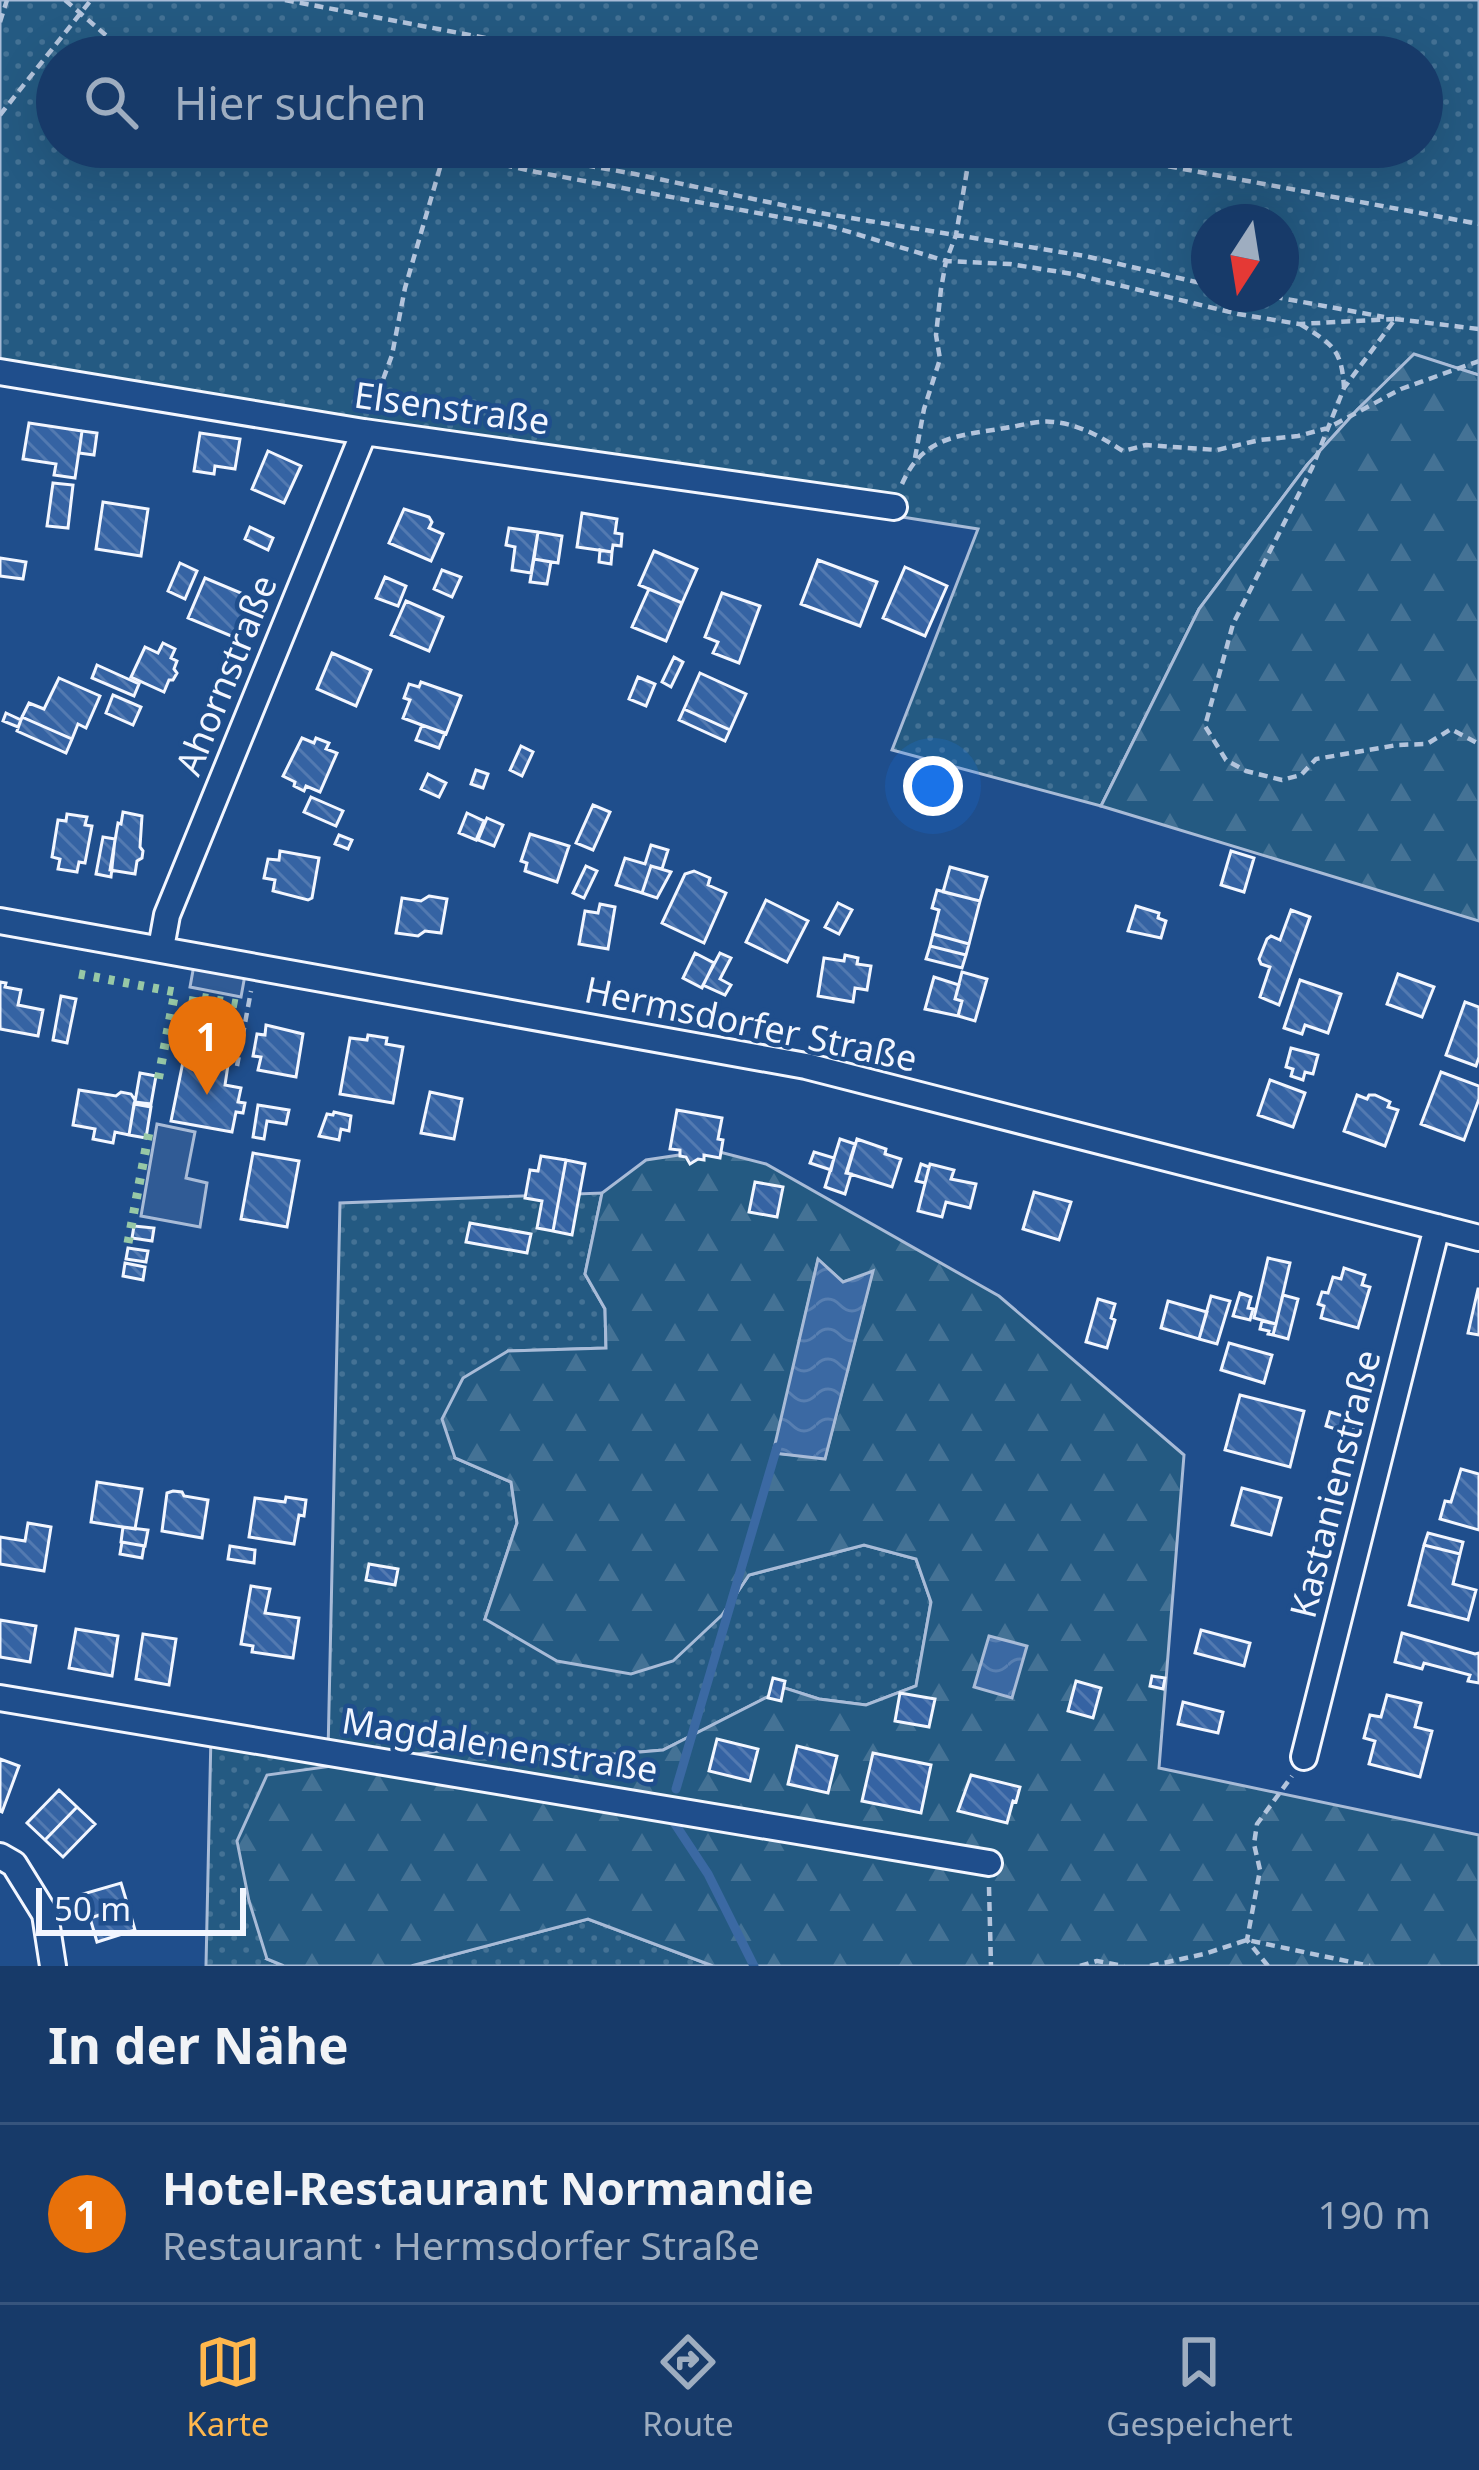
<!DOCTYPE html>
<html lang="de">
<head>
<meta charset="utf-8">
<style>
	body { margin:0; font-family:"Noto Sans",sans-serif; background:#244571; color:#f1f3f6 }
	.compass { position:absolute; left:1191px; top:204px; width:108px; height:108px; border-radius:50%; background:#173a69; box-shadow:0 12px 48px #0002; rotate:192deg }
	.scale { position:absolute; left:36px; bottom:30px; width:210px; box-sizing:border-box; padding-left:12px; border:6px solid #f2f6ff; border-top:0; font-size:33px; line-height:42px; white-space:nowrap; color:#f2f6ff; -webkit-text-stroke:9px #1f4e8c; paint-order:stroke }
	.you { position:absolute; left:933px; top:786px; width:42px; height:42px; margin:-30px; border:9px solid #fff; border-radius:50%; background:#1a73e8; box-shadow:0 0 0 18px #1a73e833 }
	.badge { display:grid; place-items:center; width:78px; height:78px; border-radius:50%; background:#ffb74d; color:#fff; font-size:39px; font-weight:700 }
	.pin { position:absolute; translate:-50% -99px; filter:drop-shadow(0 3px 6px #0008) }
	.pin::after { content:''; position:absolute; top:63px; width:42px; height:36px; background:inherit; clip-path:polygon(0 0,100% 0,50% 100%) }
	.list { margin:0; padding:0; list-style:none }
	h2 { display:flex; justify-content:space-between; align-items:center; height:156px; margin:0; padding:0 48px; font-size:51px }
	h2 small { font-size:39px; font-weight:400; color:#9eadc0 }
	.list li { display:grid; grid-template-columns:78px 1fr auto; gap:36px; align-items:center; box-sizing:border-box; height:180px; padding:0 48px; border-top:3px solid #36547d }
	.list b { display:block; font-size:45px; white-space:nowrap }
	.list p { margin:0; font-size:39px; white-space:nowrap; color:#9eadc0 }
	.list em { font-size:39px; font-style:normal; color:#9eadc0 }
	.icon { flex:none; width:66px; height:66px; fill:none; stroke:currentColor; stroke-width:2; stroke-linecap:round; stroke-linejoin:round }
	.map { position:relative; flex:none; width:1479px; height:1966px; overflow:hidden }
	.search { position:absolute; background:#173a69; box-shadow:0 12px 48px #0002; left:36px; right:36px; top:36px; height:132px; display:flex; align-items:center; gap:30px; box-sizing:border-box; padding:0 42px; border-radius:66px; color:#9eadc0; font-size:45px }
	.sheet { height:336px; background:#173a69 }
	nav { display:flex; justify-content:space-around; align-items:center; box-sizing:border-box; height:168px; border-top:3px solid #36547d; background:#173a69; font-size:33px; color:#9eadc0 }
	nav a { display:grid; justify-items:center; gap:6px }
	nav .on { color:#ffb74d }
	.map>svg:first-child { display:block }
	.grass { fill:url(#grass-dots); stroke:#a8bbd7; stroke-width:3; fill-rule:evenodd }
	.forest { fill:url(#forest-firs); stroke:#a8bbd7; stroke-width:3; fill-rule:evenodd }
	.parking { fill:#305b95; stroke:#a8bbd7; stroke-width:3 }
	.water { fill:url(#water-waves); stroke:#a8bbd7; stroke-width:3 }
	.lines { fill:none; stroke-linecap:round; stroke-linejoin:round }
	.stream { stroke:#3b69a3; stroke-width:9 }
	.building { fill:url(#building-back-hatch); stroke:#f2f6ff; stroke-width:3 }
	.street-casing { stroke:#f2f6ff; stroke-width:30 }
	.path { stroke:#b3c4dc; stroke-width:4.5; stroke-dasharray:9 6; stroke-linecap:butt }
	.street { stroke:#1f4e8c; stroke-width:24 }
	.hedge { stroke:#97c8a6; stroke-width:9; stroke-dasharray:6 9; stroke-linecap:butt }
	.labels { text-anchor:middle; stroke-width:9; stroke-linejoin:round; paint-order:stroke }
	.street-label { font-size:36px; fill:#f2f6ff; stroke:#1f4e8c }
</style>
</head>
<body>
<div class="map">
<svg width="1479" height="1966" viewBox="0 0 1479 1966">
	<defs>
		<pattern id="grass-dots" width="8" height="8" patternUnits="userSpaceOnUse" patternTransform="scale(3)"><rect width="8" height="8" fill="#245a82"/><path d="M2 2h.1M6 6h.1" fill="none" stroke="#447295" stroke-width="1.8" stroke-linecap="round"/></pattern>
		<pattern id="forest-firs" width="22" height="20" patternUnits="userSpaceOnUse" patternTransform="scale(3)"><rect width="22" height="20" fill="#245a82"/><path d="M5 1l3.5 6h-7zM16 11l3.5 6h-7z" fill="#447295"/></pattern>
		<pattern id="water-waves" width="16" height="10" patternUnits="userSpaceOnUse" patternTransform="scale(3)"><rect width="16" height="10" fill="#3b69a3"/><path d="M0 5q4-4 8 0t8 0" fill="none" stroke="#587fb1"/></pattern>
		<pattern id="building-back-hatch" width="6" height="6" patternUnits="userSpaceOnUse" patternTransform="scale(3)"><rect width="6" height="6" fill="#3563a3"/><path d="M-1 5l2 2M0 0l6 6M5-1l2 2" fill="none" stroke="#537ab1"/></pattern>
	</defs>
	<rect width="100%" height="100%" fill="#1f4e8c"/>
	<path class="grass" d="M0,0H1479V375L1414,355L1357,410L1307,465L1199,609L1101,806L892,750L978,529L364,432L0,364ZM57,57H1422V147H57ZM1209,222H1281V294H1209Z
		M602,1193L585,1274L605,1309L606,1348L508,1351L455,1458L511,1482L517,1523L485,1619L722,1615L749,1575L864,1545L916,1559L931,1602L916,1686L866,1705L819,1699L785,1688L663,1750L570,1758L518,1747L267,1959L284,1966H206L211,1734L328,1753L340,1203Z
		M588,1919L713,1966H411Z"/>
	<path class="forest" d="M1414,354L1479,375V921L1101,806L1199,609L1307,465L1357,410Z
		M712,1150L766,1164L999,1296L1184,1455L1159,1768L1479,1835V1966H713L588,1919L411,1966H284L267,1959L249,1901L237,1841L267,1775L439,1751L518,1747L570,1758L663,1750L785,1688L819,1699L866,1705L916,1686L931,1602L916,1559L864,1545L749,1575L722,1615L673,1661L631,1674L557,1661L485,1619L517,1523L511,1482L455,1458L442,1419L463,1378L508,1351L606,1348L605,1309L585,1274L602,1193L646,1160ZM818,1260L843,1282L872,1273L825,1458L774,1453Z"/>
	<path class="parking" d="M194,965L245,975L241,997L190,987Z
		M157,1124L195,1132L186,1178L207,1183L200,1227L141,1216Z"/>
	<path class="water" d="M818,1259L843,1282L873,1271L825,1459L773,1453Z
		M989,1636L1027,1646L1012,1698L974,1687Z"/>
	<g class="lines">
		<path class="stream" d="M676,1789L777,1447
			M673,1821L708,1874L754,1966"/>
	</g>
	<path class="building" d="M29,423L82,431L75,478L54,475L56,464L23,459Z
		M82,431L97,433L94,455L79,453Z
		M200,433L240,439L235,469L215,466L214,474L194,471Z
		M268,451L301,466L284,503L252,489Z
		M53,483L73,485L68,528L47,526Z
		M103,502L148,509L141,556L96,549Z
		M404,509L429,517L432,522L429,528L443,534L431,561L389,543Z
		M582,513L617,519L615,533L622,534L621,546L613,545L612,552L577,547Z
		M250,527L273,538L268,550L245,539Z
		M509,528L538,532L531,573L512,570L515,547L506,545Z
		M538,532L562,536L558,563L534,559Z
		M600,550L612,552L611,564L599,562Z
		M654,551L697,569L682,603L639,585Z
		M0,558L26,562L23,579L0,576Z
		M534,559L551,562L547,584L530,582Z
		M818,560L877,582L860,626L801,604Z
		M180,563L197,571L185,599L168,591Z
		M905,567L947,586L925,636L883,618Z
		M442,570L461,577L452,597L434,589Z
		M385,577L406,586L398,606L376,598Z
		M205,578L253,598L236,638L188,618Z
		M649,589L682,603L666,641L632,627Z
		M722,593L760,606L739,663L713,653L718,642L705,637Z
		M406,601L443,617L429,651L391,635Z
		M163,643L175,649L171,658L177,661L174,669L177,673L173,680H169L164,692L131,677L145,647L158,653Z
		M332,653L371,670L356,706L317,689Z
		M674,657L683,662L671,687L662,682Z
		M97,665L139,684L134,696L92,678Z
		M700,673L746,694L730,730L684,709Z
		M638,677L655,684L646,706L629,699Z
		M59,678L100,696L86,728L78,724L72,739L22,717L29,703L44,709Z
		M421,682L461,696L446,734L403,718L410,700L404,698L409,684L419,687Z
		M113,695L141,707L133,725L106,713Z
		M684,709L730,730L725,741L679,720Z
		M6,713L21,720L18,727L3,721Z
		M22,717L72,739L66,753L17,731Z
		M422,725L445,733L439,748L416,740Z
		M302,738L314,743L316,738L329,743L326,749L337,753L320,792L306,786L304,791L294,786L295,782L283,776Z
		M521,746L533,752L522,776L510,770Z
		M476,770L488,774L483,788L471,784Z
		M428,774L446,783L439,797L421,789Z
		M311,797L343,811L336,826L304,812Z
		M593,805L610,812L593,850L576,843Z
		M123,812L142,816L140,847L143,851L142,858L137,861L135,874L110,870L118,823L121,824Z
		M467,813L484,821L476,840L459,833Z
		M67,814L87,817L85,825L92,826L85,863L79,862L77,872L58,869L60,859L52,857L58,820L66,821Z
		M487,818L503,825L494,846L478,840Z
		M530,834L569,846L557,882L525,871L527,863L521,861Z
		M339,835L352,840L348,849L335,844Z
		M103,837L115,839L111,877L96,874Z
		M651,845L668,850L662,869L651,866L642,893L616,885L625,858L645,864Z
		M280,851L319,858L312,898L308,900L273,891L275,880L264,878L268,859L279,860Z
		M1231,851L1254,858L1244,892L1221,885Z
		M586,866L597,871L584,898L573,893Z
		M651,866L671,872L657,898L642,893Z
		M950,867L987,877L980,901L943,892Z
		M694,871L710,878L708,885L726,893L704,943L662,923L685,874Z
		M937,890L980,901L969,944L933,934L939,910L932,908Z
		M429,896L447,899L441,933L425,931L418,936L396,933L402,898L421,901Z
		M766,900L808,921L787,962L746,942Z
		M838,903L852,910L839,934L825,927Z
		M600,904L615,907L608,949L579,944L585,911L598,913Z
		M1136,906L1159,913L1158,918L1166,921L1161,938L1128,931Z
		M1291,910L1310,917L1279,1005L1260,997L1270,967L1261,964L1259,959L1267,939L1271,936L1280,940Z
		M933,934L969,944L966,955L930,946Z
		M930,946L966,955L962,968L926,959Z
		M695,953L714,963L702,988L683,978Z
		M720,953L731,958L720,979L731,985L725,995L703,985Z
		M845,955L858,958L857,964L871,966L867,990L855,988L853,1002L818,996L824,958L844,961Z
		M962,972L987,979L975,1021L958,1016L962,1001L955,999Z
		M1398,974L1434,987L1422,1017L1387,1004Z
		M934,977L959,985L955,999L962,1001L958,1016L925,1009Z
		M1300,980L1341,994L1328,1033L1305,1025L1302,1034L1284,1028Z
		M0,982L6,983L5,987L21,990L18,1005L43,1010L38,1036L0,1029Z
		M61,996L76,999L67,1043L53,1040Z
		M1465,1002L1479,1007V1057L1476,1066L1446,1055Z
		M266,1025L303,1034L296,1077L258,1070L261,1057L253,1056L257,1034L265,1035Z
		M368,1035L387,1038L386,1044L403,1047L393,1103L340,1094L350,1038L367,1040Z
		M1291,1048L1318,1055L1313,1074L1305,1072L1303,1080L1291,1076L1293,1069L1286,1067Z
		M184,1057L228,1065L225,1085L241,1088L238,1102L245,1103L243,1113L236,1112L232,1132L171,1121Z
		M1441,1072L1479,1086V1099L1464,1140L1421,1124Z
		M140,1073L156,1076L151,1104L135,1102Z
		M1270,1080L1305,1093L1293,1127L1258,1115Z
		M79,1090L116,1096L121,1092L131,1094L135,1100L129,1135L115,1132L113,1143L93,1139L95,1129L73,1125Z
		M430,1092L462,1099L454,1139L421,1133Z
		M1357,1095L1367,1099L1369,1095H1375L1390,1102L1388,1107L1398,1110L1385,1146L1344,1131Z
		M134,1104L151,1107L146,1138L129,1135Z
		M258,1105L289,1110L286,1124L267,1121L264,1139L253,1137Z
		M677,1110L722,1118L718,1139L723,1140L720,1158L704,1155V1160L698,1159L690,1164L686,1157L680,1156V1150L670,1149Z
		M334,1112L351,1116L349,1131L341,1129L339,1140L319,1136L327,1114L333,1115Z
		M840,1139L855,1144L846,1173L851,1174L845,1194L825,1187Z
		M857,1139L886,1149L885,1154L901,1159L892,1187L847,1173Z
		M814,1152L834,1158L831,1170L810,1163Z
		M253,1153L299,1161L287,1227L241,1219Z
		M541,1156L566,1160L553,1231L537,1228L542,1201L525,1198L530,1170L538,1171Z
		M566,1160L585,1164L572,1235L553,1231Z
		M921,1164L929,1167L925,1183L916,1181Z
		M930,1164L954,1170L951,1179L976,1184L970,1208L946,1202L942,1217L918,1211Z
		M755,1182L783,1187L777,1217L749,1212Z
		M1034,1192L1071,1202L1059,1240L1023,1229Z
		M470,1223L531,1234L527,1253L466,1242Z
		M134,1226L154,1228L152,1241L132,1238Z
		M128,1248L148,1251L146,1262L126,1259Z
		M1268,1258L1290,1263L1276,1324L1254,1318Z
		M125,1263L145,1267L143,1280L123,1276Z
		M1344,1268L1365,1275L1362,1285L1370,1287L1358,1328L1321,1318L1324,1306L1318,1304L1322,1292L1328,1293L1333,1277L1341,1279Z
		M1478,1289H1479V1335L1468,1333Z
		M1240,1293L1251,1297L1248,1308L1253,1309L1250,1320L1233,1316Z
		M1283,1295L1298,1299L1288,1339L1273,1335Z
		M1211,1296L1230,1301L1217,1344L1199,1339Z
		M1098,1299L1115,1304L1111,1318L1115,1320L1107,1348L1086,1342Z
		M1168,1301L1207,1312L1199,1339L1161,1328Z
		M1262,1321L1276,1324L1273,1335L1268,1334L1269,1331L1260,1329Z
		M1229,1343L1272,1355L1264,1383L1221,1370Z
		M1240,1395L1304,1411L1290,1467L1225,1450Z
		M1330,1412L1356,1420L1352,1434L1326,1426Z
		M1461,1469L1479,1474V1530L1440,1519L1445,1501L1451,1502Z
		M97,1482L142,1489L135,1529L91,1522Z
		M1242,1488L1281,1498L1271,1535L1232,1525Z
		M173,1491L182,1492L184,1496L208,1500L202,1538L162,1531L167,1493Z
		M286,1497L306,1500L304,1516L299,1515L294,1544L249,1537L255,1498L285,1502Z
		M28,1523L51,1527L44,1571L0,1564V1537L25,1541Z
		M123,1527L148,1530L145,1546L121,1542Z
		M1428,1533L1463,1542L1460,1554L1424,1545Z
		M122,1542L144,1546L142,1558L120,1554Z
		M1424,1545L1460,1554L1453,1584L1476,1590L1468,1620L1409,1605Z
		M230,1546L255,1550L254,1563L228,1559Z
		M369,1564L398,1569L395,1585L366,1580Z
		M251,1586L270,1589L265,1613L299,1618L293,1658L252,1652L253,1646L241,1644Z
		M0,1620L36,1626L30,1662L0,1657Z
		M76,1629L118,1636L112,1676L69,1668Z
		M1201,1630L1250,1643L1244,1666L1195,1653Z
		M1402,1633L1475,1654L1479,1653V1683L1468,1681L1470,1675L1424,1663L1422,1669L1395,1662Z
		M143,1634L176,1639L169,1685L136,1679Z
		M1152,1676L1165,1678L1163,1689L1150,1686Z
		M773,1678L785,1681L781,1701L768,1698Z
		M1076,1681L1101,1688L1093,1718L1068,1711Z
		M900,1693L935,1699L929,1727L895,1721Z
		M1387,1695L1421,1703L1415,1727L1432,1731L1420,1777L1369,1764L1375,1741L1364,1738L1370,1715L1381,1717Z
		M1183,1702L1223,1712L1218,1733L1178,1724Z
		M717,1739L758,1749L750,1781L709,1771Z
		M797,1746L837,1756L828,1793L788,1784Z
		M873,1753L931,1765L921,1813L862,1801Z
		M0,1759L19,1766L2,1812L0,1811Z
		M971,1775L1020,1787L1016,1802L1013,1801L1007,1823L958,1811Z
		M59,1790L77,1807L45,1840L27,1823Z
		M77,1807L95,1824L63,1857L45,1840Z
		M121,1883L128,1906L90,1918L83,1894Z
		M128,1906L135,1930L97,1942L90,1918Z"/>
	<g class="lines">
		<g class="street-casing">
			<path id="street" d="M0,372L364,432L894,507
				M0,921L806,1066L1479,1238
				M161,948L167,915L364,432
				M0,1698L989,1863
				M1304,1757L1437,1227
				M0,1856L14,1864L45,1914L53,1966"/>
		</g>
		<path class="path" d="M65,0L131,57
			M285,0L586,57
			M0,22L7,0
			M469,57L475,36
			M0,115L91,0
			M483,147L635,174L820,213L1085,256L1209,285
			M1065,147L1479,224
			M445,152L536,172L833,227L946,261L1010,264L1073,274L1238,314L1299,324L1394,319
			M1259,294L1384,317
			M1395,319L1479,329
			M1393,322L1344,388L1312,468L1233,624L1205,726L1226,760L1246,771L1282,780L1301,775L1316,759L1397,745L1427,744L1451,729L1479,744
			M1300,324C1332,344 1342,349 1344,388
			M373,407L392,355L405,288L446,147
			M915,458L924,409L940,359L936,335L941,289L946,261L956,235L971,147
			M902,484C923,436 958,436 1005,428C1020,426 1038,420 1053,422C1079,424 1101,437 1123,451L1146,445L1217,450L1260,440L1298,436L1328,428L1401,389L1479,361
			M237,1066L251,991
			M989,1887L991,1966
			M1080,1966L1097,1961L1124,1966
			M1150,1966L1204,1954L1247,1940L1370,1966
			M1268,1966L1247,1940L1260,1870L1254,1844L1257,1824L1292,1776"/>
		<use href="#street" class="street"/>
		<path class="hedge" d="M79,974L175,992L157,1086
			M185,1047L194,996L238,1004
			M128,1243L149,1132"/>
	</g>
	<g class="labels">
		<g class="street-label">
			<text transform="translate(452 408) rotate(8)" y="13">Elsenstraße</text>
			<text transform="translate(226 675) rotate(-68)" y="13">Ahornstraße</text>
			<text transform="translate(751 1024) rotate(12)" y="13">Hermsdorfer Straße</text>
			<text transform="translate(1335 1484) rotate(-76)" y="13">Kastanienstraße</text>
			<text transform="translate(500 1745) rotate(9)" y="13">Magdalenenstraße</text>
		</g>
	</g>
</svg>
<svg class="compass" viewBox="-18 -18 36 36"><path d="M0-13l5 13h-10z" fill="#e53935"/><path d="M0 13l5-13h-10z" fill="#9eadc0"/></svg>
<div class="scale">50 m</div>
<div class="you"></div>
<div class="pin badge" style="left:207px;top:1095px;background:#e8710a">1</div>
<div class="search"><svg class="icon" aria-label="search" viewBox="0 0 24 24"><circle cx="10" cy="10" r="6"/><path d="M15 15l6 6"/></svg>Hier suchen</div>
</div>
<section class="sheet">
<h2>In der Nähe<small></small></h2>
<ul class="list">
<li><span class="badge" style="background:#e8710a">1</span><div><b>Hotel-Restaurant Normandie</b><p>Restaurant · Hermsdorfer Straße</p></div><em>190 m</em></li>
</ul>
</section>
<nav>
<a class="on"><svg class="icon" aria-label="map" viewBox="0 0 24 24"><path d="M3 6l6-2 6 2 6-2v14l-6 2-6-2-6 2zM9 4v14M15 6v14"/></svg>Karte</a>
<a><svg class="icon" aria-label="directions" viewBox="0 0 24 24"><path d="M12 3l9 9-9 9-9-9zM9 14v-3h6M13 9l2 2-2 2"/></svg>Route</a>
<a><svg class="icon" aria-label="saved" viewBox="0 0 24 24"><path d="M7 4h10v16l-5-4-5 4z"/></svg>Gespeichert</a>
</nav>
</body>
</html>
